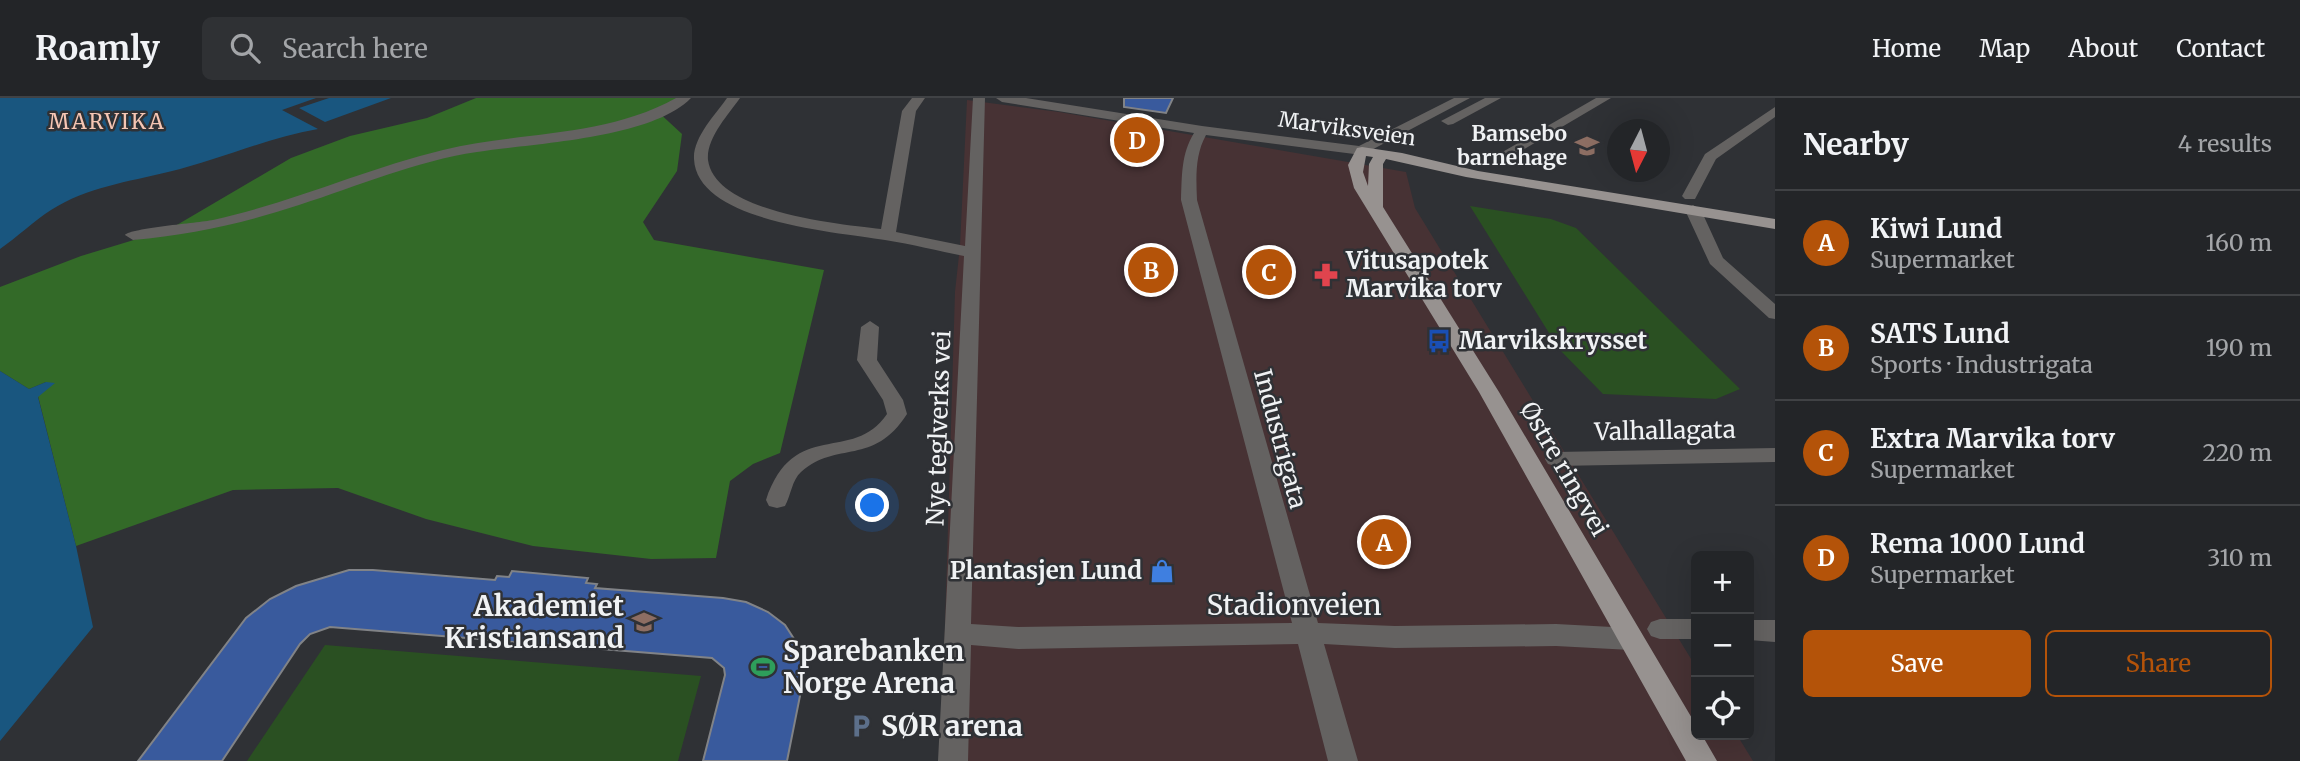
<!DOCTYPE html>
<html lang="en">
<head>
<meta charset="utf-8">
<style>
	body { margin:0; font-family:Merriweather,serif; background:#2f3134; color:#f1f3f6 }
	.controls { position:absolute; right:21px; bottom:21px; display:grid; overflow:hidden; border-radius:10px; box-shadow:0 7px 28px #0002 }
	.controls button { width:63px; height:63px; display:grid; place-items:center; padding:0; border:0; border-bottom:2px solid #404245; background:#232528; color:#f1f3f6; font:35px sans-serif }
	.compass { position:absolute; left:1607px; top:21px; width:63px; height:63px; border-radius:50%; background:#232528; box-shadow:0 7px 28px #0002; rotate:186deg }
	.you { position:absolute; left:873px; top:408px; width:24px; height:24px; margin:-18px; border:5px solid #fff; border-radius:50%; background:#1a73e8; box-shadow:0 0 0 10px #1a73e833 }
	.badge { display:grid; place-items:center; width:46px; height:46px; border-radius:50%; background:#b45309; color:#fff; font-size:23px; font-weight:700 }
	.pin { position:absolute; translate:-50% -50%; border:4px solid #fff; box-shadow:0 2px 7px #0006 }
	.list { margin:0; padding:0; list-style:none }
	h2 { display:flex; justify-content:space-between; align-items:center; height:91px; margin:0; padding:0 28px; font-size:30px }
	h2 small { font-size:23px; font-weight:400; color:#a3a5a8 }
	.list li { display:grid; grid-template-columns:46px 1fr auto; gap:21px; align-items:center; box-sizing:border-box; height:105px; padding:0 28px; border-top:2px solid #404245 }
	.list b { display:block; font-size:26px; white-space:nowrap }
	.list p { margin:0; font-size:23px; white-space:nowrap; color:#a3a5a8 }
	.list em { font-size:23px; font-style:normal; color:#a3a5a8 }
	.actions { display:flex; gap:14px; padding:21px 28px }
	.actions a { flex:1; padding:16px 0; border:2px solid #b45309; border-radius:10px; text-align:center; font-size:24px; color:#b45309 }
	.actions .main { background:#b45309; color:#fff }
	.icon { flex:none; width:38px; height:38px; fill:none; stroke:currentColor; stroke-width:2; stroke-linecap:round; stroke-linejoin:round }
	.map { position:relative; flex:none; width:1775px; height:663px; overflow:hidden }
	header { display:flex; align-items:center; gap:42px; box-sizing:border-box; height:98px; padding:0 35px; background:#232528; border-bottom:2px solid #404245 }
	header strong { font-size:33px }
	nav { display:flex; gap:38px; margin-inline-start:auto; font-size:24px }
	.search { width:490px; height:63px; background:#2f3134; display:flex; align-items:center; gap:18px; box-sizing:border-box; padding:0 24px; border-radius:10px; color:#a3a5a8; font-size:26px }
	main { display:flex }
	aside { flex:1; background:#232528 }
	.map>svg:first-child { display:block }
	.industrial { fill:#473234 }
	.green { fill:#2a5022 }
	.forest { fill:#336a28 }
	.water { fill:#19567f }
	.building { fill:#395a9d; stroke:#818387; stroke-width:2 }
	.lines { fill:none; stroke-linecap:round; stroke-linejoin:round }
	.minor { fill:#646261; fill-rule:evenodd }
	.major { fill:#979290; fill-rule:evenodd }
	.labels { text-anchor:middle; stroke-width:5; stroke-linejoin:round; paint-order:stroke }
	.far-neighbourhood-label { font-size:21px; letter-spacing:2px; fill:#f6c6b4; stroke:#2f3135 }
	.far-street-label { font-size:21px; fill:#f0f2f4; stroke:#2f3135 }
	.far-poi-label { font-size:21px; font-weight:bold; fill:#f0f2f4; stroke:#2f3135; text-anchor:end }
	.poi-label { font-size:24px; font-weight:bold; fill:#f0f2f4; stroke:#2f3135; text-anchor:start }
	.street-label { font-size:24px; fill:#f0f2f4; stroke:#2f3135 }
	.near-street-label { font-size:28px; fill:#f0f2f4; stroke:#2f3135 }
	.near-poi-label { font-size:28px; font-weight:bold; fill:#f0f2f4; stroke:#2f3135; text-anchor:start }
</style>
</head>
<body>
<header>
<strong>Roamly</strong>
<div class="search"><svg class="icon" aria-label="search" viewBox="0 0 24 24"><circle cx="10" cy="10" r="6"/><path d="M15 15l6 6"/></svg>Search here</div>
<nav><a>Home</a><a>Map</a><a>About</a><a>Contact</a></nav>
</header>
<main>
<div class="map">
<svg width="1775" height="663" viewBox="0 0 1775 663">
	<rect width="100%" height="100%" fill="#2f3135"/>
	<path class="industrial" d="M967,2L1059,14L1406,74L1415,110L1696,569V637H1737L1753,663H941L955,194L960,148Z"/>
	<path class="green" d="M1470,108L1551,121L1576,130L1740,291L1716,301L1603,296L1559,251Z
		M325,547L701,578L678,663H247Z"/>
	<path class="forest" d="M476,0H677L656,12L682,36L677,73L643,124L654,142L824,172L780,355L753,366L730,383L716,460L651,461L533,448L426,421L338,390L233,392L76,448L38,298L46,284L29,291L0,273V189L81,158L170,131L291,60L350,38L427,20Z"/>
	<path class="water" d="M0,0H316L282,12L318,31C266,40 219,62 168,74C128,84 87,89 51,112C34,123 17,139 0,151Z
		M329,0H391L325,24L299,10Z
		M0,273L29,291L46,284L55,285L38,299L76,448L93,529L0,643Z"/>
	<path class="building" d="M1124,0H1173L1166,15L1124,9Z
		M349,472H373L495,482L497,478L509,479L512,473L588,480L586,485L597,486L595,490L723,500L746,504L768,514L785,527L796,544L803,566L802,588L787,663H703L725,577L724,570L712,560L330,529L310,536L300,546L222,663H138L246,520L270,501L296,488Z"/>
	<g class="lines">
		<path class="minor" d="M676,0H691C651,41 534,45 477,54C416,63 358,88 299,107C245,125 190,137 133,142L125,137C131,130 197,125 213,122C291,105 365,71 443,52C521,33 604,40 676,0Z
			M727,0H740C729,16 706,40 708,62C715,115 839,126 881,131L902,13L912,0H925L916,13L896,134L965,148L973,0H985L971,526L1018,529L1292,525L1181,102C1182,78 1181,56 1194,35L1002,4L996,0H1026L1202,28L1359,48L1454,0H1470L1362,57L1206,37C1195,57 1196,79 1197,102L1318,525L1395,528L1556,526L1631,530L1640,533L1644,541L1640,549L1631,552L1556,548L1395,550L1324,546L1358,663H1328L1298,546L1018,551L971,547L968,663H938L964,158C938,153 912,146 885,142C839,134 697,125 694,61C693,39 716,16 727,0Z
			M1485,0H1501L1453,26L1448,27L1441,23Z
			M1596,0H1611L1504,63H1494L1492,60Z
			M1775,9V19L1716,61L1695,101H1685L1682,98L1705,56Z
			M1693,107L1701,112L1723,160L1775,206V221L1769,220L1710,166L1685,112Z
			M870,223L879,229L877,262L903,302L907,316C873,369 837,342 801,374C792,382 791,397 785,408L777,410L769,408L766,402C794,319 852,367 887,316L883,302L857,262L861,229Z
			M1775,350V364L1556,368L1548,366L1545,361L1548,356L1556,354Z
			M1660,521H1696V541H1660L1651,538L1647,531L1651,524Z
			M1749,522H1775V544L1749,542Z"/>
		<path class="major" d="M1362,49L1402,55L1478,73L1775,121V131L1466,79L1386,61L1383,66V109L1499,294L1696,627V637H1702L1717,663H1686L1479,294L1354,90L1348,67L1357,50ZM1366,58L1373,59L1369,66L1368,88L1363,74Z"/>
	</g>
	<defs>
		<g id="school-bare" transform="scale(1.89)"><path d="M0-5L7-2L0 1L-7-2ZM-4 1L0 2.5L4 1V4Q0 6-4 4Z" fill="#8d6e63" stroke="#2f3135" stroke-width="2.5" paint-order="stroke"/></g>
		<g id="pharmacy-bare" transform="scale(1.89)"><path d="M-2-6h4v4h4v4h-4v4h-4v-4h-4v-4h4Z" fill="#e0444e" stroke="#2f3135" stroke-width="2.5" paint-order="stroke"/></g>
		<g id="bus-bare" transform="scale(1.89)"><path d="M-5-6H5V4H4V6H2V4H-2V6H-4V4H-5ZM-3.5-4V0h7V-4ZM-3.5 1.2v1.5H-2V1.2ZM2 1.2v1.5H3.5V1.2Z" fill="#1a4fb4" stroke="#2f3135" stroke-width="2.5" paint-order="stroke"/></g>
		<g id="shop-bare" transform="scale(1.89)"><path d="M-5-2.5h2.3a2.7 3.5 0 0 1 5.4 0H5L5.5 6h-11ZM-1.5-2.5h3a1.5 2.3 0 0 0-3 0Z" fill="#3f7fe0" stroke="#2f3135" stroke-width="2.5" paint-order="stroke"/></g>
		<g id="stadium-bare" transform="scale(1.89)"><path d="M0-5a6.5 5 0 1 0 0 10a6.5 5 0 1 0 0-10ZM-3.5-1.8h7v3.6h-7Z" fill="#2e9e5b" stroke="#2f3135" stroke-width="2.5" paint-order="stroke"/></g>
		<g id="parking-bare" transform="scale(1.89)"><path d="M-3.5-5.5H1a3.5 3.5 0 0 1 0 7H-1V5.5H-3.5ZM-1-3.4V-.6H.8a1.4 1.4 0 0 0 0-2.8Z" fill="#5c6f8a" stroke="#2f3135" stroke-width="2.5" paint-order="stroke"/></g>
	</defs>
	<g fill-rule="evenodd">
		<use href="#school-bare" x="1587" y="48"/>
		<use href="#pharmacy-bare" x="1326" y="177"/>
		<use href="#bus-bare" x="1439" y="243"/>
		<use href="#shop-bare" x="1162" y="473"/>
		<use href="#school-bare" x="644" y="524"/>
		<use href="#stadium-bare" x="763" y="569"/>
		<use href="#parking-bare" x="861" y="628"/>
	</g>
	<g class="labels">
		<g class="far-neighbourhood-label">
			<text x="107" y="31">MARVIKA</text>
		</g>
		<g class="far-street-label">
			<text transform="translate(1347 31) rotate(8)" y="7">Marviksveien</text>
		</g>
		<g class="far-poi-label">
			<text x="1567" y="43">Bamsebo<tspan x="1567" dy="24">barnehage</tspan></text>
		</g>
		<g class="poi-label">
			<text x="1346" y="171">Vitusapotek<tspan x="1346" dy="28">Marvika torv</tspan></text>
			<text x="1459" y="251">Marvikskrysset</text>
			<text x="1142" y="481" text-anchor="end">Plantasjen Lund</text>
		</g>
		<g class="street-label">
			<text transform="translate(939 330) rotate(-88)" y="8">Nye teglverks vei</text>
			<text transform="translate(1665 333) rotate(-1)" y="8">Valhallagata</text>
			<text transform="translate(1280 341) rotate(75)" y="8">Industrigata</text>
			<text transform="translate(1564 371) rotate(60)" y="8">Østre ringvei</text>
		</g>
		<g class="near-street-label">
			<text x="1294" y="517">Stadionveien</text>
		</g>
		<g class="near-poi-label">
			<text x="624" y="518" text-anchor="end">Akademiet<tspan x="624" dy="32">Kristiansand</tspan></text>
			<text x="783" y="563">Sparebanken<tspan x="783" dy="32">Norge Arena</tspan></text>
			<text x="881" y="638">SØR arena</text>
		</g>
	</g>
</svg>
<div class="controls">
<button>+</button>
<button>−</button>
<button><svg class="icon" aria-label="locate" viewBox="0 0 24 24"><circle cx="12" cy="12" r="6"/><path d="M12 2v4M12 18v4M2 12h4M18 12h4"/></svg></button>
</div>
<svg class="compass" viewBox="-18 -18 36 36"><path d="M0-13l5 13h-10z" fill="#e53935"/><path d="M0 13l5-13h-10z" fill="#a3a5a8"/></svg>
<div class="you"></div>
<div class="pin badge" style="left:1384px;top:444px">A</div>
<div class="pin badge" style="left:1151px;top:172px">B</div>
<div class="pin badge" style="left:1269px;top:174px">C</div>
<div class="pin badge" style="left:1137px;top:42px">D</div>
</div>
<aside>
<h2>Nearby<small>4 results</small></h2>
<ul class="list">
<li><span class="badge">A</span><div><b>Kiwi Lund</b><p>Supermarket</p></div><em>160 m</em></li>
<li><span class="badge">B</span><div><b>SATS Lund</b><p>Sports · Industrigata</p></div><em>190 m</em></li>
<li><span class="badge">C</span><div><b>Extra Marvika torv</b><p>Supermarket</p></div><em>220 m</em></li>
<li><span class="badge">D</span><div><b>Rema 1000 Lund</b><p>Supermarket</p></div><em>310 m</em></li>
</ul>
<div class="actions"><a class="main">Save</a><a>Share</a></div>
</aside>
</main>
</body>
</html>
